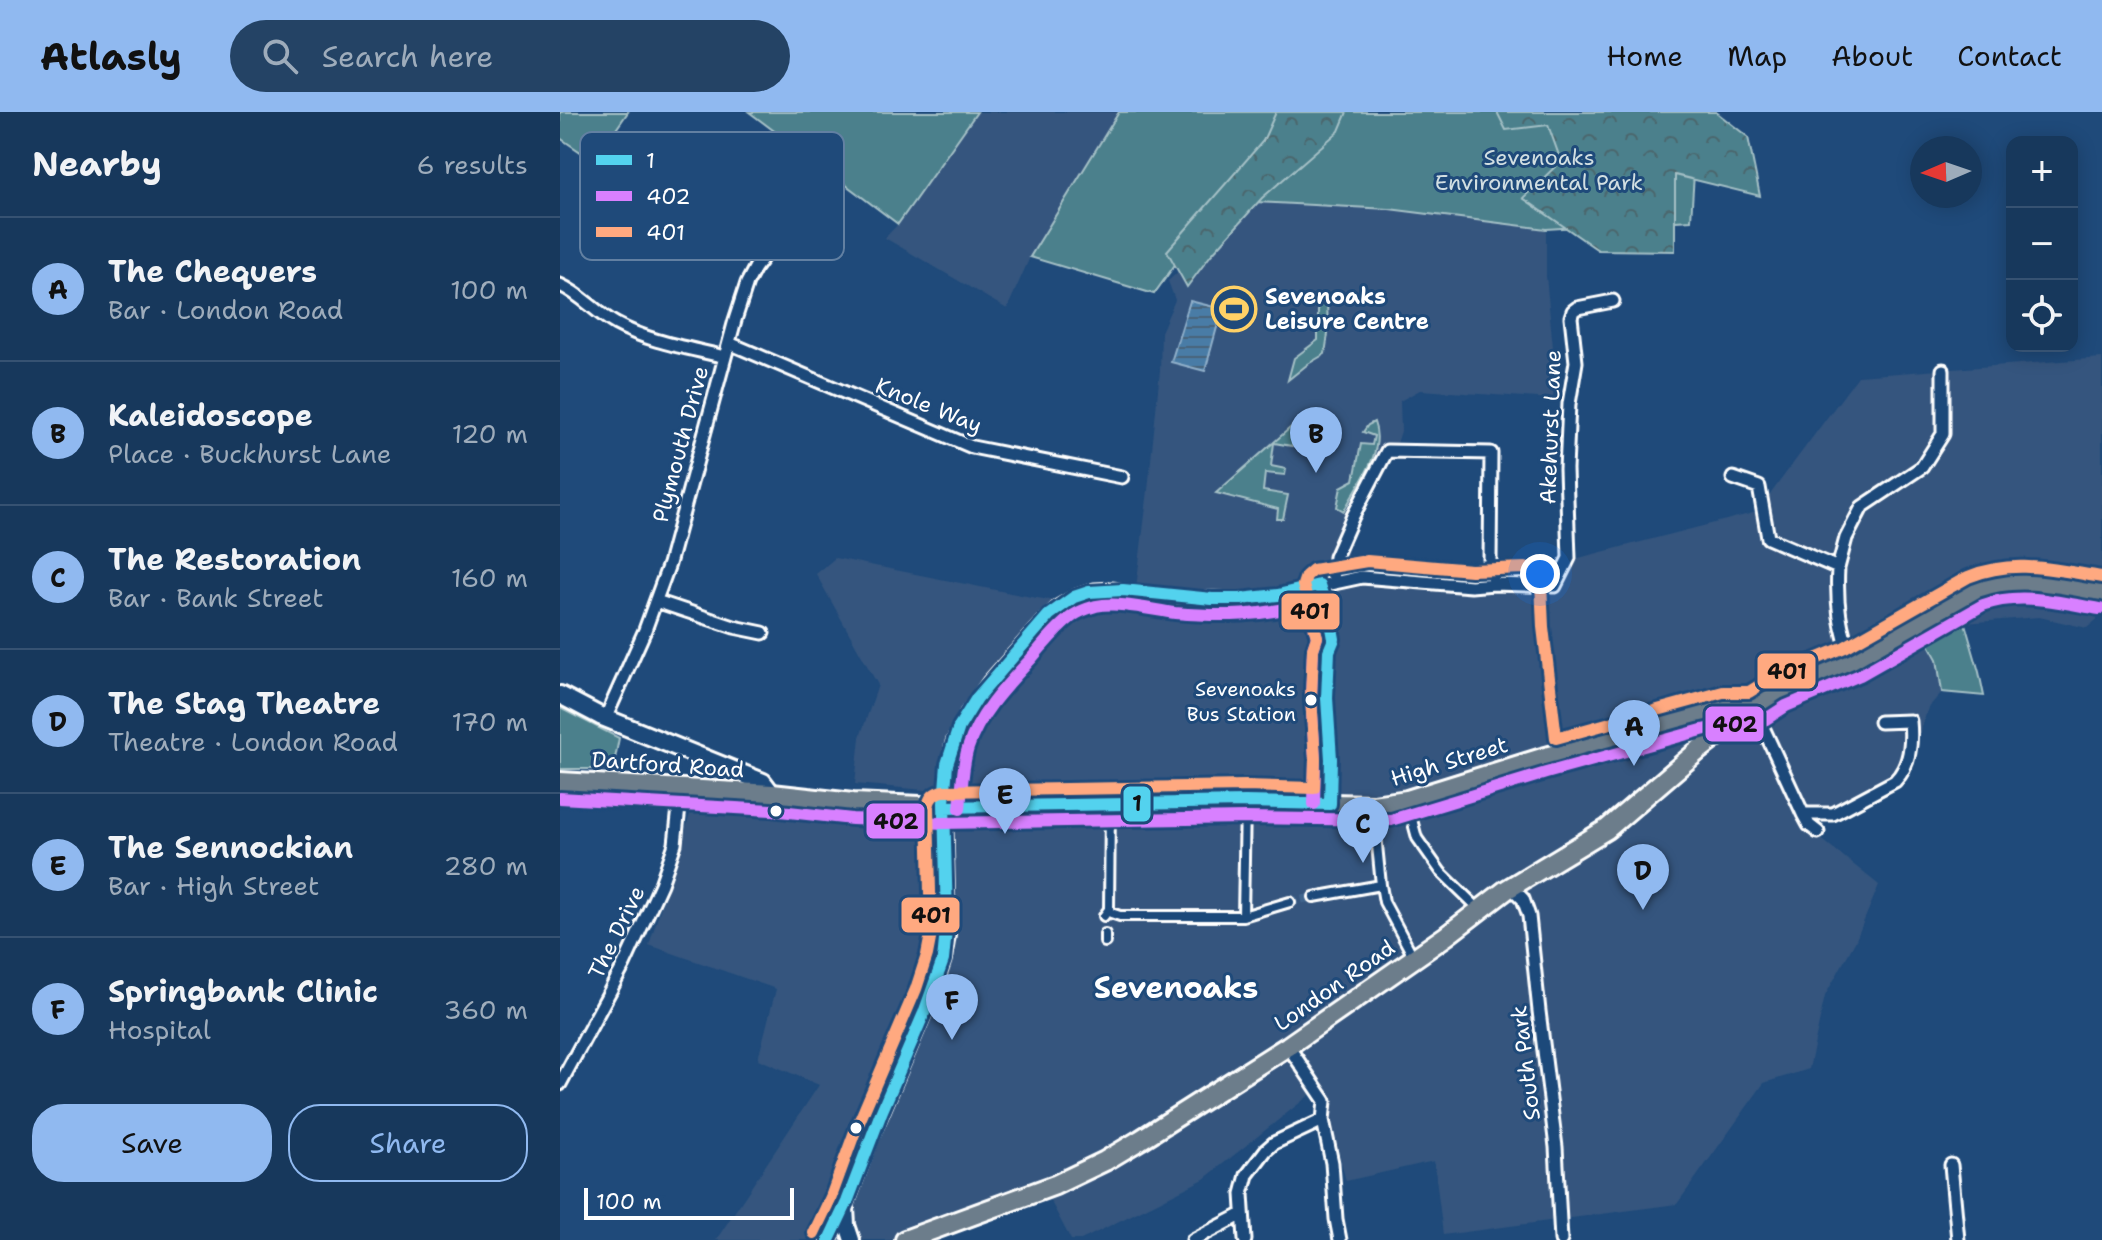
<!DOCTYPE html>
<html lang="en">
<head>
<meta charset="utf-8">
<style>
	body { margin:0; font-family:"Shantell Sans",sans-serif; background:#244365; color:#f1f3f6 }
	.controls { position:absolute; right:24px; top:24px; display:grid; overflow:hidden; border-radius:16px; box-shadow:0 4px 20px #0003 }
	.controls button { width:72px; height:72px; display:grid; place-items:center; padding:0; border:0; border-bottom:2px solid #365272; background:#17385c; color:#f1f3f6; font:40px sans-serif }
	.compass { position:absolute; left:1350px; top:24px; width:72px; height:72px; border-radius:50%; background:#17385c; box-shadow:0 4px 20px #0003; rotate:268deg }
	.scale { position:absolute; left:24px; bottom:20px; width:210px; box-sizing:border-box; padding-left:8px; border:4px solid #fff; border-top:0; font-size:22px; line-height:28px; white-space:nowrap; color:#fff; -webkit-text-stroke:6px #1f4a7a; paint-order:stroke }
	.you { position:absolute; left:980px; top:462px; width:28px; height:28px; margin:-20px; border:6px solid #fff; border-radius:50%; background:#1a73e8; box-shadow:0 0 0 12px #1a73e833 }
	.badge { display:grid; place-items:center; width:52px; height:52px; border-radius:50%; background:#90b9f0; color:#111; font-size:26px; font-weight:700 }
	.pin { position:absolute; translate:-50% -66px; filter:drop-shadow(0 2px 4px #0008) }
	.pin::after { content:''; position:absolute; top:42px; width:28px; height:24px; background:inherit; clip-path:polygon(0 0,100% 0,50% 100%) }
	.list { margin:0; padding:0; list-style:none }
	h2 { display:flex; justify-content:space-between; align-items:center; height:104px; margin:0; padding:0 32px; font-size:34px }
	h2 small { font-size:26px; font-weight:400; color:#9eacbb }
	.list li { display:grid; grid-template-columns:52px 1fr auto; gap:24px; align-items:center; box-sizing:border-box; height:144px; padding:0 32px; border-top:2px solid #365272 }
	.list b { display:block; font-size:30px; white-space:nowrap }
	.list p { margin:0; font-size:26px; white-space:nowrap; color:#9eacbb }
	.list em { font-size:26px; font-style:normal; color:#9eacbb }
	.actions { display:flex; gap:16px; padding:24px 32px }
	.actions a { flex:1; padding:18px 0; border:2px solid #90b9f0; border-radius:32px; text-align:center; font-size:28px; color:#90b9f0 }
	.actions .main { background:#90b9f0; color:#111 }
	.icon { flex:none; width:44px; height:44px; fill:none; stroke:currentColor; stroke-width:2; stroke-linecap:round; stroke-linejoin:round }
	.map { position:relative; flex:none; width:1542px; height:1128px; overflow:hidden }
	header { display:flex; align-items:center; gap:48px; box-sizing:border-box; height:112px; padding:0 40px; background:#90b9f0; color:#111 }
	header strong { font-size:38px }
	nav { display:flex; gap:44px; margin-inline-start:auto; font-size:28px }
	.search { width:560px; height:72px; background:#244365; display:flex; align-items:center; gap:20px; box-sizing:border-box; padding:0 28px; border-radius:44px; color:#9eacbb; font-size:30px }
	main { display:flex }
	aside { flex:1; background:#17385c }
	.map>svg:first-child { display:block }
	.built { fill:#34557e }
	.green { fill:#4b808c; stroke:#a5c0c6; stroke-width:2 }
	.forest { fill:url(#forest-crowns); stroke:#a5c0c6; stroke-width:2 }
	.water { fill:url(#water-rules); stroke:#91b0ca; stroke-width:2 }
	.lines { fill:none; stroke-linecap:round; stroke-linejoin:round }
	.pedestrian-tunnel { stroke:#41658e; stroke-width:8; stroke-dasharray:8 4; stroke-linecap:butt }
	.pedestrian-casing { stroke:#fff; stroke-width:14 }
	.minor-casing { stroke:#fff; stroke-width:17 }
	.tertiary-casing { stroke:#fff; stroke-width:20 }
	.secondary-casing { stroke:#fff; stroke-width:22 }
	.primary-casing { stroke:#fff; stroke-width:24 }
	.pedestrian { stroke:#1f4a7a; stroke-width:8 }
	.minor { stroke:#1f4a7a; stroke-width:11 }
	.tertiary { stroke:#1f4a7a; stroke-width:14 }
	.secondary { stroke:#1f4a7a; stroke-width:16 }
	.primary { stroke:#6c7d8b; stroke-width:18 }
	.bus-1-casing { stroke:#1f4a7a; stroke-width:18 }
	.bus-2-casing { stroke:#1f4a7a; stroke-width:18 }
	.bus-3-casing { stroke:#1f4a7a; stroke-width:18 }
	.bus-1 { stroke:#53d2ee; stroke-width:12 }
	.bus-2 { stroke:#d880ff; stroke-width:12 }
	.bus-3 { stroke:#ffa980; stroke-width:12 }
	.bus-dot { fill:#fff; stroke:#1f4a7a; stroke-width:3 }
	.labels { text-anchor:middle; stroke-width:6; stroke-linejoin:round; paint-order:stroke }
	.bus-label { font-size:20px; fill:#fff; stroke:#1f4a7a; text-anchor:end }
	.park-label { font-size:22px; fill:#d2dfe2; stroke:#1f4a7a }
	.poi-label { font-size:22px; font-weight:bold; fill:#fff; stroke:#1f4a7a; text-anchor:start }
	.street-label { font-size:22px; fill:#fff; stroke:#1f4a7a }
	.district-label { font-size:30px; font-weight:bold; fill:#fff; stroke:#1f4a7a }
	.key { fill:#1f4a7a; stroke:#6280a2; stroke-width:2 }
	.key-label { font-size:22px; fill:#fff }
	.line-badge { stroke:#1f4a7a; stroke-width:3 }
	.pale-badge-label { font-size:22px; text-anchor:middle; font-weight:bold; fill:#111 }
</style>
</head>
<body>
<header>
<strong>Atlasly</strong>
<div class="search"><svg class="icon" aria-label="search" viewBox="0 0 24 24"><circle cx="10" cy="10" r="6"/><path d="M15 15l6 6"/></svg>Search here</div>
<nav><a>Home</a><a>Map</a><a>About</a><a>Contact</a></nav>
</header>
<main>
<aside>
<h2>Nearby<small>6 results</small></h2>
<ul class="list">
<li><span class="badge">A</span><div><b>The Chequers</b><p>Bar · London Road</p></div><em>100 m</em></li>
<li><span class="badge">B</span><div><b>Kaleidoscope</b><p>Place · Buckhurst Lane</p></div><em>120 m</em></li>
<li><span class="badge">C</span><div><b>The Restoration</b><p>Bar · Bank Street</p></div><em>160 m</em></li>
<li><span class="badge">D</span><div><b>The Stag Theatre</b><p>Theatre · London Road</p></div><em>170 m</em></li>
<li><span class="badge">E</span><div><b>The Sennockian</b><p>Bar · High Street</p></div><em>280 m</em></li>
<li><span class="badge">F</span><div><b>Springbank Clinic</b><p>Hospital</p></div><em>360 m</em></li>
</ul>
<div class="actions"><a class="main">Save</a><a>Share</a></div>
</aside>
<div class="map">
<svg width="1542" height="1128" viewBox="0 0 1542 1128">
	<defs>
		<pattern id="forest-crowns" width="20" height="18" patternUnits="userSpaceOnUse" patternTransform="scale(2)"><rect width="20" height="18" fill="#4b808c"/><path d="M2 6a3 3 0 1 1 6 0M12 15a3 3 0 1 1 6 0" fill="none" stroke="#4c666c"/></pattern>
		<pattern id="water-rules" width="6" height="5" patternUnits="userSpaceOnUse" patternTransform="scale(2)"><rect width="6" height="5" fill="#487ca6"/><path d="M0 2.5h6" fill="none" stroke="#4a6479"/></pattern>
	</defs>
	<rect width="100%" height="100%" fill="#1f4a7a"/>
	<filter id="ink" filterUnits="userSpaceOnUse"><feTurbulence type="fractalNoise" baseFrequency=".0125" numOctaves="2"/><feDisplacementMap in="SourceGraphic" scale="16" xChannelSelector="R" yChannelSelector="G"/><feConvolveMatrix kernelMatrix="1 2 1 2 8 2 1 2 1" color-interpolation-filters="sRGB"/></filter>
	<g filter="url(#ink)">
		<path class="built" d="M415,0H724L594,182L470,145L447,197L325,126L337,113Z
			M695,90L829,97L986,117V164L995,256L993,287L860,278L840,289L841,319L832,347L796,411L785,448L901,463L925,458H972L1197,400L1298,264L1542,246V503L1527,516L1479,505L1405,511L1419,560L1424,584L1382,580L1368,596L1347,659L1249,717L1319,773L1295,830L1265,884L1249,957L1204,971L1117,1092L883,1123L874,1049L786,1069L766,992L756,978L644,1067L521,1128H511L490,1088L376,1128H156L259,973L198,947L216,877L89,833L134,690L267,700L370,705L385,667L377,679L295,672L300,625L318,573L256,462L275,446L471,485L573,501L588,378L600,258L601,220L615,188L608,169Z"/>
		<path class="green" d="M0,0H68L34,49L0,26Z
			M189,0H417L338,112Z
			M559,0H724L594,182L470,145Z
			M736,0H1138L1131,108L986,117L829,97L695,90Z
			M758,186H767L768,222L765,242L748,252L728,268L734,246L758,228Z
			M746,302L741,320H735L732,334L714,331L711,354L726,357L725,363L705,361L703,379L728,383L723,407H717L718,397L656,381Z
			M814,310C826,341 797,372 784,399L777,395L781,375L794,368L801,332L812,333L814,324L803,320L808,313Z
			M1402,501L1419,560L1424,584L1382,580L1377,547L1362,520Z
			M0,596L59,626L53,657H0Z"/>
		<path class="forest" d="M716,0H787L779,19L702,86L651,143L627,175L607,139L703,29Z
			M937,0H1156L1188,25L1200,84L1115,63V139L1038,138L963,86L1001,49L988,13L946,18Z"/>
		<path class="water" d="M630,189L662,197L645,259L611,250Z"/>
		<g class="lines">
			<path class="pedestrian-tunnel" d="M730,790L754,785"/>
			<g class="pedestrian-casing">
				<path id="pedestrian" d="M847,689L857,726L881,760L920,798
					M813,693L821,773L824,790L854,846
					M754,785L821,773
					M549,797L551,801L560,804H683L730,790
					M544,804L549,797L550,693
					M683,804L685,691
					M545,822V830"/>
			</g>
			<g class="minor-casing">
				<path id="minor" d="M0,173C21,182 36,201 56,212C89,230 129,236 165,245
					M169,231L412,335L562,365
					M1173,366L1199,375L1208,426L1278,456L1286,426L1302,395L1362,355L1383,322V258
					M1278,456C1276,491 1280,516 1292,549
					M774,469L773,460L775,445L793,404L827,339L931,341L930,449L934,472
					M96,489L174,515L203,521
					M1194,596L1243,702L1249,713L1258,720
					M46,605L85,518L109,452L175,208L187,171L195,156L250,79
					M384,695L388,653L393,630L407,601L429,570L483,509L499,494L516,484L534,478L552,477L631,486L700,487L802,465L911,474L934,472L995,474L1009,446L1006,357L1009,292L1016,250L1011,205L1013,199L1017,196L1053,189
					M1243,702H1273L1335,669C1350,654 1352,629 1350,609L1320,610
					M951,775L963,787L969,804L979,899L996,1035L1001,1128
					M728,934L765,989L763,1008L772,1051L776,1107L780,1128
					M0,972L64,853L101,772L115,732L121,677
					M1391,1053L1398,1128
					M633,1128L683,1102
					M685,1128L682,1082L687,1063L706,1038L714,1031L763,1008"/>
			</g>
			<g class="tertiary-casing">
				<path id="tertiary" d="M286,1096L287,1113L292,1128
					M269,1128L286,1091L309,1028L371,883L383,847L387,823L384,695"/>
			</g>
			<g class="secondary-casing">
				<path id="secondary" d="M0,583L40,604L203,670L212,682"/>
			</g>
			<g class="primary-casing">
				<path id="primary" d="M0,670L212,682L293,691L384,695L685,690L813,693L847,688L982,646L1138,603L1167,596H1194
					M345,1128L495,1073L545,1049L580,1028L728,934L886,824L946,778L1047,717L1139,638L1194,596L1219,580L1292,549L1416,479L1434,472L1466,470L1542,481"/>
			</g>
			<use href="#pedestrian" class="pedestrian"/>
			<use href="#minor" class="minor"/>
			<use href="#tertiary" class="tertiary"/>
			<use href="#secondary" class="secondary"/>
			<use href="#primary" class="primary"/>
			<g class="bus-1-casing">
				<path id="bus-1" d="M759,473L771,510L774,527L769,539L767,586L771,647L770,692
					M384,695L685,690L770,692
					M269,1128L287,1090L321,1001L364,901L383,848L387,809L384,691L387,652L399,615L417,586L489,503L514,485L529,480L563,478L652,487H680L718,483L759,473"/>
			</g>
			<g class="bus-2-casing">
				<path id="bus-2" d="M0,686L211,698L292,707L383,711L685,706L831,708L986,661L1142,618L1169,612L1200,611L1226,594L1300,563L1423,493C1460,479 1502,491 1540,497
					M400,697C402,677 402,655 408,636C419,601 447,573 471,547C484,532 497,515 514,503C520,499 529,496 536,494C559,489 592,498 615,501C664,505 701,504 748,492L757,525L753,537L751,585L755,647L754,692"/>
			</g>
			<g class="bus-3-casing">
				<path id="bus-3" d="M254,1121L271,1085L294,1022L356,877L367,843L371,822L368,695C369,686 374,680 384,679L685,674L754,676L755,647L751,585L753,537L757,525L743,473L746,464L753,458L807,449L911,458L965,456L974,459L981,470L983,515L996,626L1163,580H1189L1213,565L1285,535L1408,465C1454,446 1495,458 1542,465"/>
			</g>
			<use href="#bus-1" class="bus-1"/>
			<use href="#bus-2" class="bus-2"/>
			<use href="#bus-3" class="bus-3"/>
		</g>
	</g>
	<defs>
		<g id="stadium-ring" transform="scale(2.3)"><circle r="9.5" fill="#1f4a7a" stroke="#ffd166" stroke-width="1.5"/><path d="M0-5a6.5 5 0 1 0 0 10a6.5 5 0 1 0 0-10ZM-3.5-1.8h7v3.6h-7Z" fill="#ffd166"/></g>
	</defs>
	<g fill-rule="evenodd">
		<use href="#stadium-ring" x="674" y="197"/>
	</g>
	<g class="bus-dot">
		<circle cx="751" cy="588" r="7"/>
		<circle cx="216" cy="699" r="7"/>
		<circle cx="296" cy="1016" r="7"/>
	</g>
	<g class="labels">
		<g class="bus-label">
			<text x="736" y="584">Sevenoaks<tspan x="736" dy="25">Bus Station</tspan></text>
		</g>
		<g class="park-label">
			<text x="979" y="53">Sevenoaks<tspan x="979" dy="25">Environmental Park</tspan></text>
		</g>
		<g class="poi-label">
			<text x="705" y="192">Sevenoaks<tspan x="705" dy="25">Leisure Centre</tspan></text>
		</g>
		<g class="street-label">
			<text transform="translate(369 293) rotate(22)" y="8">Knole Way</text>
			<text transform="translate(990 315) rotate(-88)" y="8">Akehurst Lane</text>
			<text transform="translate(120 332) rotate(-75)" y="8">Plymouth Drive</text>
			<text transform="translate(889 649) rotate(-17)" y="8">High Street</text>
			<text transform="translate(108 652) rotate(4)" y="8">Dartford Road</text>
			<text transform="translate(56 820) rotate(-64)" y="8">The Drive</text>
			<text transform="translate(774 873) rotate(-35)" y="8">London Road</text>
			<text transform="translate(965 951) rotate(-97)" y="8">South Park</text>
		</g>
		<g class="district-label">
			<text x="616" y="886">Sevenoaks</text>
		</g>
	</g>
	<rect x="20" y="20" width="264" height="128" rx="12" class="key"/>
	<rect x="36" y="43" width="36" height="10" fill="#53d2ee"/>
	<rect x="36" y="79" width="36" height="10" fill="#d880ff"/>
	<rect x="36" y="115" width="36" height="10" fill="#ffa980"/>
	<g class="key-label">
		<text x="86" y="56">1</text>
		<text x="86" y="92">402</text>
		<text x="86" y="128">401</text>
	</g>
	<g class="line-badge">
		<rect x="720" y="480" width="61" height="39" rx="8" fill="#ffa980"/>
		<rect x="1196" y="540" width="61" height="38" rx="8" fill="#ffa980"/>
		<rect x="1144" y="593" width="61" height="38" rx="8" fill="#d880ff"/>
		<rect x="562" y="673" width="30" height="38" rx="8" fill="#53d2ee"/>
		<rect x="305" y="690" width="61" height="38" rx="8" fill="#d880ff"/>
		<rect x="340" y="784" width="61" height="38" rx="8" fill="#ffa980"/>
	</g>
	<g class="pale-badge-label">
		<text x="750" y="507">401</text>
		<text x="1227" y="567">401</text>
		<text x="1175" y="620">402</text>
		<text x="577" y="699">1</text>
		<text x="336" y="717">402</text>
		<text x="371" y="811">401</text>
	</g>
</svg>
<div class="controls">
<button>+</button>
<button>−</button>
<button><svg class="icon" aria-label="locate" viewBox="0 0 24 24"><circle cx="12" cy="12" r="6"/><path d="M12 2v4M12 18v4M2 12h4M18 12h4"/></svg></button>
</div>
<svg class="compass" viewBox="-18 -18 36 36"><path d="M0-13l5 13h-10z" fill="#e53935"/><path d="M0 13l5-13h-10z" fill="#9eacbb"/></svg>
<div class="scale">100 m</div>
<div class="you"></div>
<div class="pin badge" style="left:1074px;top:654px">A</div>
<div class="pin badge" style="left:756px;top:361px">B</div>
<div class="pin badge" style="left:803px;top:751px">C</div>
<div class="pin badge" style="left:1083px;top:798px">D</div>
<div class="pin badge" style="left:445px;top:722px">E</div>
<div class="pin badge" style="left:392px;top:928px">F</div>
</div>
</main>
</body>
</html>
